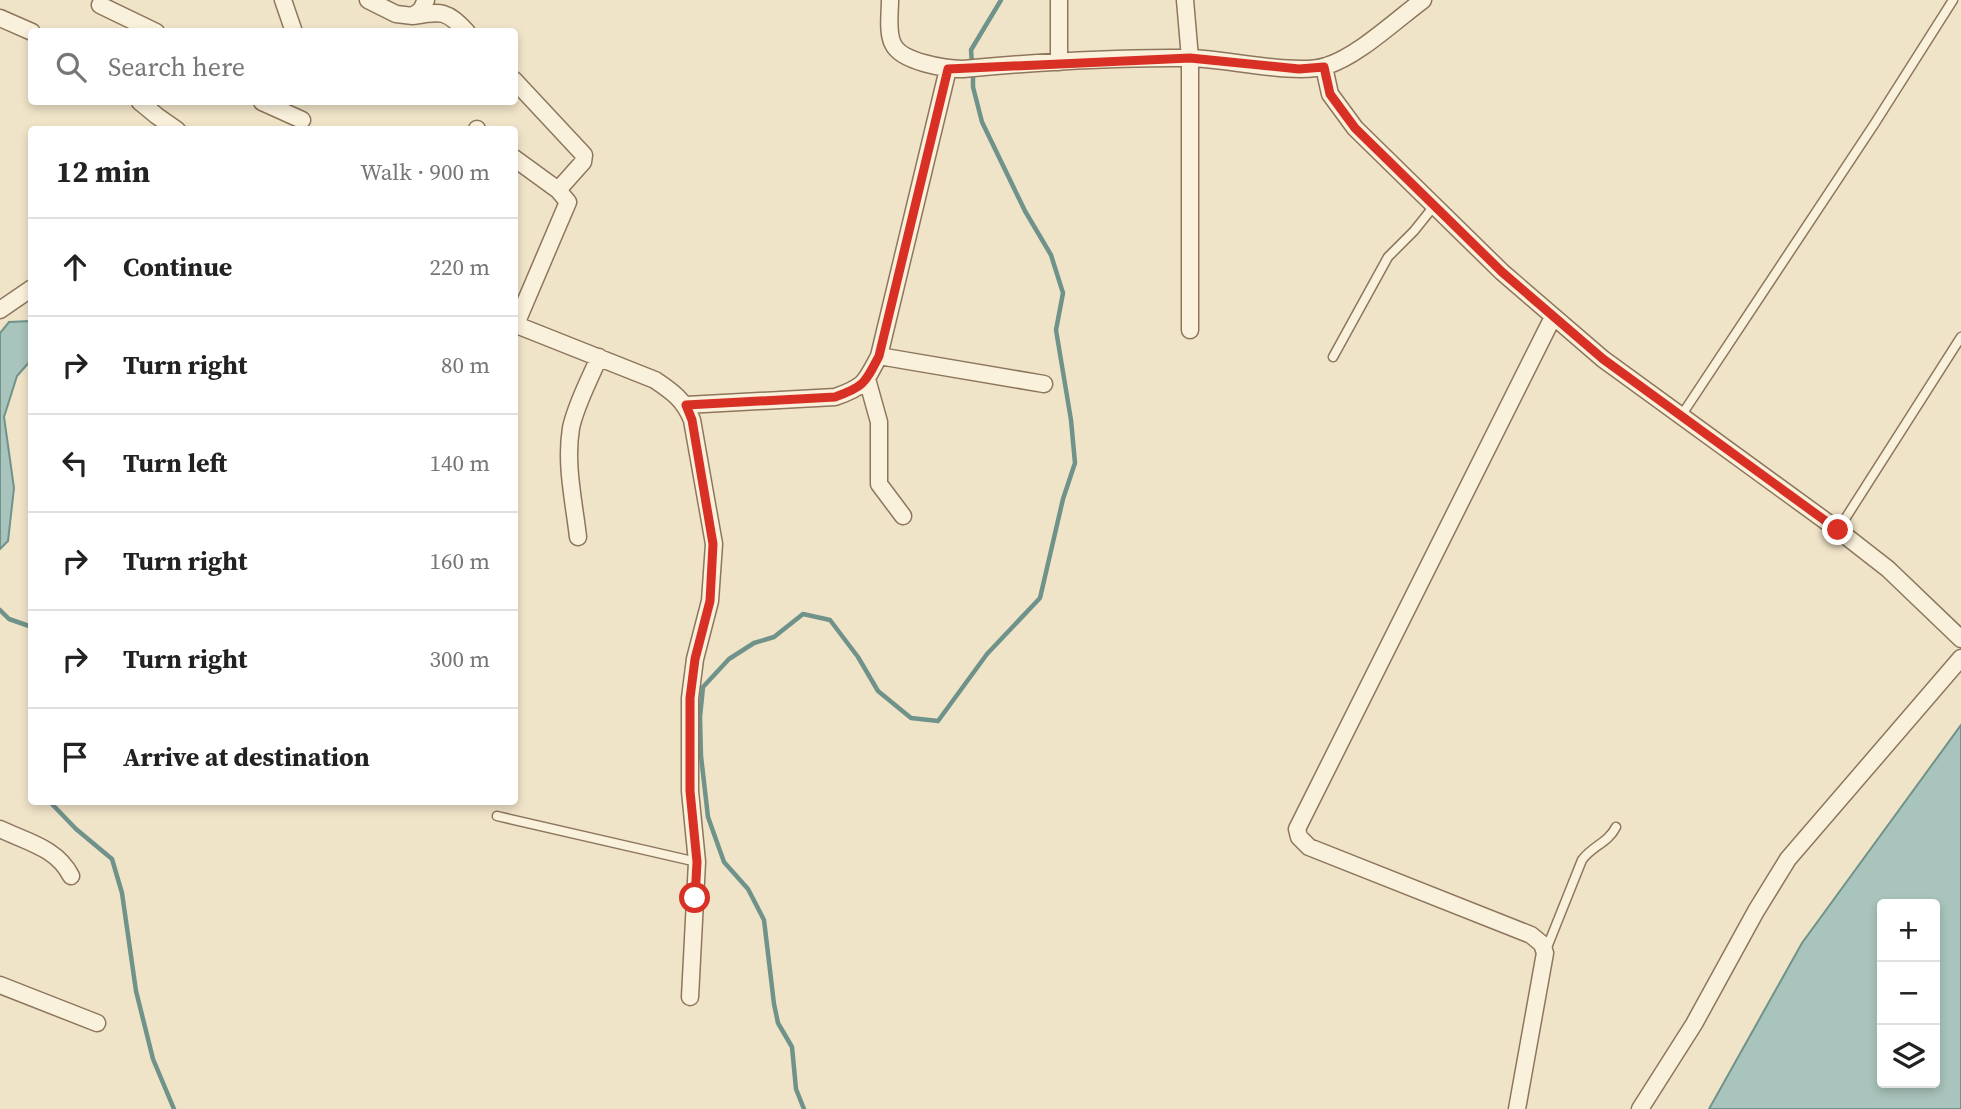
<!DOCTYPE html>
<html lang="en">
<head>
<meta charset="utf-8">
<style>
	body { margin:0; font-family:"Source Serif 4",serif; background:#f2f2f2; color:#222 }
	.controls { position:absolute; right:21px; bottom:21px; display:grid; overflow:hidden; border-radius:7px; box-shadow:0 4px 10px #0003 }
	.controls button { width:63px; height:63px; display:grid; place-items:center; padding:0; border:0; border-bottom:2px solid #e0e0e0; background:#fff; color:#222; font:35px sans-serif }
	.stop { position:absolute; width:21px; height:21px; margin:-16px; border:5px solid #d93025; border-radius:50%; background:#fff }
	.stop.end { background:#d93025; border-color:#fff; box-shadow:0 2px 7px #0008 }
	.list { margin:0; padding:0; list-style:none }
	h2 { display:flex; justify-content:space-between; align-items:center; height:91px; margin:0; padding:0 28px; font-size:30px }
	h2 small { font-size:23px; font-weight:400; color:#767676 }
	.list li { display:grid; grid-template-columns:46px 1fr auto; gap:21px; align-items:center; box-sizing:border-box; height:98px; padding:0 28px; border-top:2px solid #e0e0e0 }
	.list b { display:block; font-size:26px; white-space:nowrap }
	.list em { font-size:23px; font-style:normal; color:#767676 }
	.icon { flex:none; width:38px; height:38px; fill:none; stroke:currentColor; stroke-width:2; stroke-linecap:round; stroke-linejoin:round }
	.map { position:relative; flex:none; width:1961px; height:1109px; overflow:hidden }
	.search { position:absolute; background:#fff; box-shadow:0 4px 10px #0003; left:28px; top:28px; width:490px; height:77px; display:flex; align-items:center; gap:18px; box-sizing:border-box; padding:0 24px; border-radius:7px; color:#767676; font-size:26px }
	.panel { position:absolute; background:#fff; box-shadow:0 4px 10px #0003; left:28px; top:126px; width:490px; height:679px; border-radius:7px }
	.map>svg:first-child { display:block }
	.water { fill:#a9c4bc; stroke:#6f938a; stroke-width:2; fill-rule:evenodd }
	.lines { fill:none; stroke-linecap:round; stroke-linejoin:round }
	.stream { stroke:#6f938a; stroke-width:4.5 }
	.service-casing { stroke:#8d765c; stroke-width:11 }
	.minor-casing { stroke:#8d765c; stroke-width:19 }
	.service { stroke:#faf1dc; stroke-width:8 }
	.minor { stroke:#faf1dc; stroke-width:16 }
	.route { stroke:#d93025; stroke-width:9 }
</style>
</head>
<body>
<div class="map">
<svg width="1961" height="1109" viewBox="0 0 1961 1109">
	<rect width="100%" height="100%" fill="#f0e4c8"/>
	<path class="water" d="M30,321L32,323L31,360L17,376L4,417L14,488L8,541L0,549V333L9,322Z
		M1961,725V1109H1709L1802,943ZM1882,904H1935V1083H1882Z"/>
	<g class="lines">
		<path class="stream" d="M972,65L971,50L1001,0
			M0,610L9,619L32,627
			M50,802L76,829L112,859L122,893L136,991L153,1059L174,1109
			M804,1109L796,1089L792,1047L778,1023L774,1004L764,920L748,889L724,862L708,817L701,756L700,717L703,687L729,659L754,643L774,637L803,614L830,620L858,657L878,691L911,718L938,721L987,654L1040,598L1063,499L1075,463L1071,420L1056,330L1063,293L1051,255L1025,211L982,122L973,87V73"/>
		<g class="service-casing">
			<path id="service" d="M1333,357L1388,257L1414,231L1434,206
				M1681,416L1875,123L1953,0
				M1838,530L1961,337
				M497,816L697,862
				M1546,950L1582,860C1592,846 1608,843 1616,827"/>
		</g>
		<g class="minor-casing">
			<path id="minor" d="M283,0L294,32
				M368,0L396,14L413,16L421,10L426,0
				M890,0C890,13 887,33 893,44C901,62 946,69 963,69C1037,62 1113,57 1188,58C1224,58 1295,76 1326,66C1357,57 1396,20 1423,0
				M1185,0L1190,58V330
				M100,5L156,32
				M413,16C442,11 446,10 467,32
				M0,18L32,32
				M1059,62V0
				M1324,67L1330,94L1355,128L1502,272L1603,359L1838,530L1888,569L1961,639
				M514,80L584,155L583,162L558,190
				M140,102L157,116L177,130
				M262,102L302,120
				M477,130V129
				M514,158L558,190L568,202L516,324
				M0,310L32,288
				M514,324L655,380C673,392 684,400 692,420L714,544L710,601L695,659L690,698V791L697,862L690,997
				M879,356L1044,384
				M867,379L879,422V484L903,516
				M686,405L835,397C864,387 865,383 879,356L948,69
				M578,537C574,502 565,464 571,428C576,404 590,379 599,357
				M0,829C27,842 57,848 71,876
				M0,985L97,1023
				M1517,1109L1545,953L1542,944L1531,935L1309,847L1299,837L1297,829L1553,317
				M1640,1109L1694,1024L1756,911L1788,859L1961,658"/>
		</g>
		<use href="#service" class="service"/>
		<use href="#minor" class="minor"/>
	</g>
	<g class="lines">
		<path class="route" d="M695,898L697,862L690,791V698L695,659L710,601L713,544L692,420L686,405L835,397C864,387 865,383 879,356L948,69L1190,58L1299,69L1324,67L1330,94L1355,128L1502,272L1603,359L1838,530"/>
	</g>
</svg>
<div class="controls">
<button>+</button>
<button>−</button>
<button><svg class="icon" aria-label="layers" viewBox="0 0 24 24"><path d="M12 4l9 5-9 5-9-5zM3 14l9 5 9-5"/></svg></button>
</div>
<div class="stop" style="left:695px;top:898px"></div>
<div class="stop end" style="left:1838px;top:530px"></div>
<div class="search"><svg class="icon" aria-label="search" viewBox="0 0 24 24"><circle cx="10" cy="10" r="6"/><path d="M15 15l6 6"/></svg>Search here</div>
<section class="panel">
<h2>12 min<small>Walk · 900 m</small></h2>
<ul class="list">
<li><svg class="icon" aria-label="ahead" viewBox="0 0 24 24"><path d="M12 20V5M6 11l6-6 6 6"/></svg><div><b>Continue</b></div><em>220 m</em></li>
<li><svg class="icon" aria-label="right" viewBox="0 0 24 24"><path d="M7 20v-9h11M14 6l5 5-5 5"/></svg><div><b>Turn right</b></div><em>80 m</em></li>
<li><svg class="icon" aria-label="left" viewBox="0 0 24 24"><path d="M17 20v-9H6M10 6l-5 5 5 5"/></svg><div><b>Turn left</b></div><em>140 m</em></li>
<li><svg class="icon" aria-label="right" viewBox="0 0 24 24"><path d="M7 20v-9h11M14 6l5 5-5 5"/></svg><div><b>Turn right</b></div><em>160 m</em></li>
<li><svg class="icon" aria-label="right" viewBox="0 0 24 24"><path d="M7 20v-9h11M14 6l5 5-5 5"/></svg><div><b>Turn right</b></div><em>300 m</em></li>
<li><svg class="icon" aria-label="arrive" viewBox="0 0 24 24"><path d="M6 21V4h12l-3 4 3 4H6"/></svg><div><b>Arrive at destination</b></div></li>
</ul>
</section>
</div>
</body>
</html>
